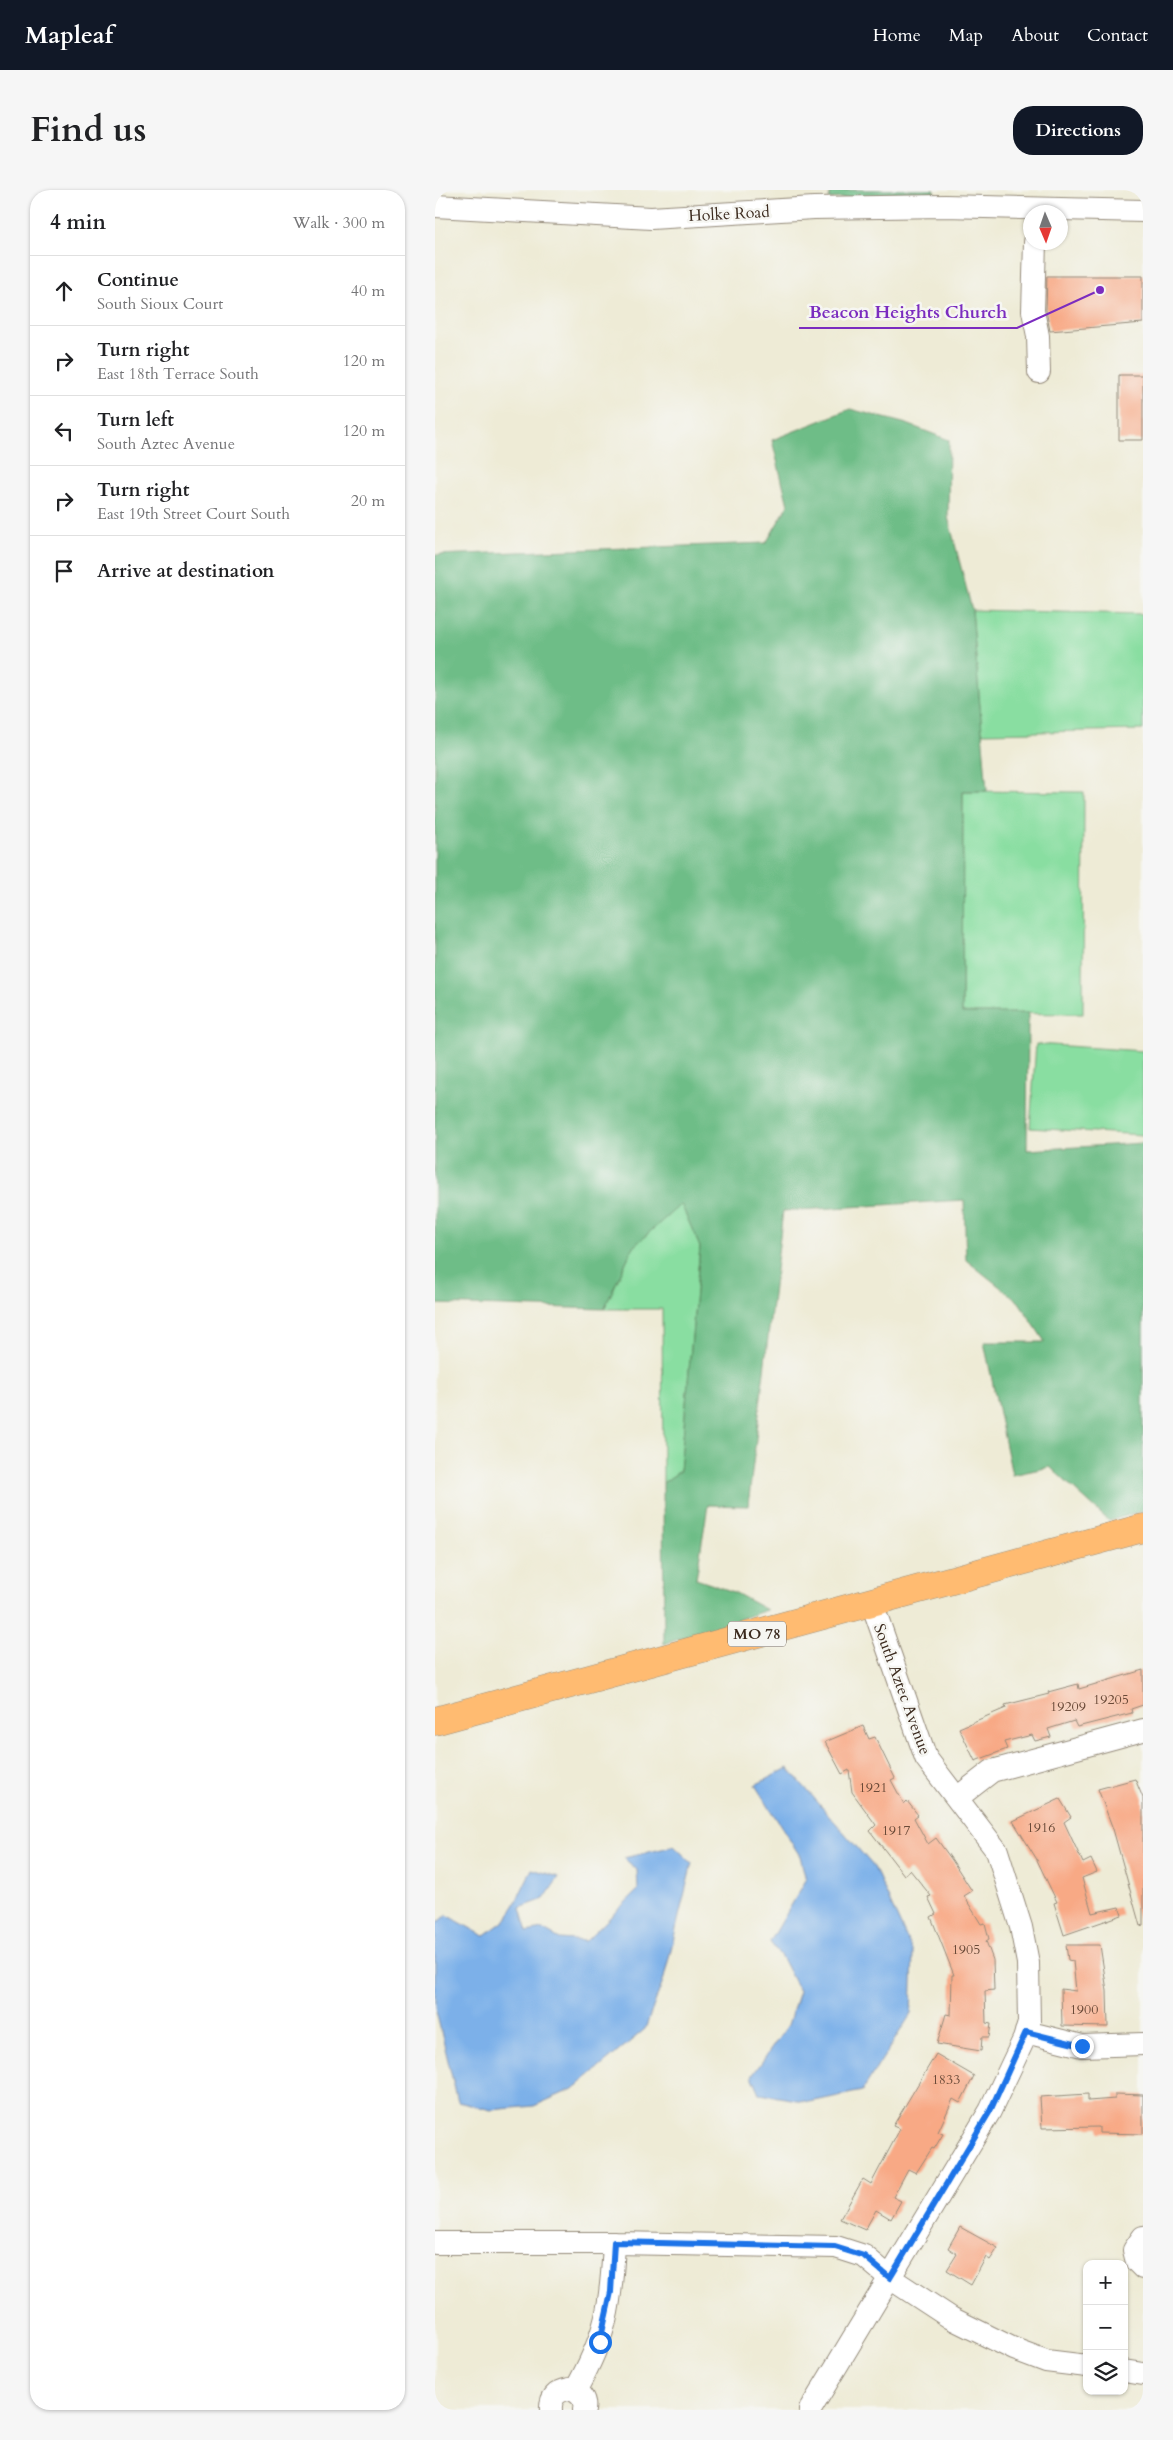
<!DOCTYPE html>
<html lang="en">
<head>
<meta charset="utf-8">
<style>
	body { margin:0; font-family:Cardo,serif; background:#f6f6f6; color:#202124 }
	.controls { position:absolute; right:15px; bottom:15px; display:grid; overflow:hidden; border-radius:10px; box-shadow:0 1px 4px #0004 }
	.controls button { width:45px; height:45px; display:grid; place-items:center; padding:0; border:0; border-bottom:1px solid #e0e0e0; background:#fff; color:#202124; font:25px sans-serif }
	.compass { position:absolute; left:588px; top:15px; width:45px; height:45px; border-radius:50%; background:#fff; box-shadow:0 1px 4px #0004; rotate:178deg }
	.stop { position:absolute; width:15px; height:15px; margin:-11px; border:4px solid #1a73e8; border-radius:50%; background:#fff }
	.stop.end { background:#1a73e8; border-color:#fff; box-shadow:0 1px 5px #0008 }
	.list { margin:0; padding:0; list-style:none }
	h2 { display:flex; justify-content:space-between; align-items:center; height:65px; margin:0; padding:0 20px; font-size:21px }
	h2 small { font-size:16px; font-weight:400; color:#757577 }
	.list li { display:grid; grid-template-columns:32px 1fr auto; gap:15px; align-items:center; box-sizing:border-box; height:70px; padding:0 20px; border-top:1px solid #e0e0e0 }
	.list b { display:block; font-size:19px; white-space:nowrap }
	.list p { margin:0; font-size:16px; white-space:nowrap; color:#757577 }
	.list em { font-size:16px; font-style:normal; color:#757577 }
	.icon { flex:none; width:28px; height:28px; fill:none; stroke:currentColor; stroke-width:2; stroke-linecap:round; stroke-linejoin:round }
	.map { position:relative; flex:none; width:708px; height:2220px; overflow:hidden; border-radius:20px }
	header { display:flex; align-items:center; gap:30px; box-sizing:border-box; height:70px; padding:0 25px; background:#111827; color:#fff }
	header strong { font-size:24px }
	nav { display:flex; gap:28px; margin-inline-start:auto; font-size:18px }
	.intro { display:flex; align-items:center; justify-content:space-between; box-sizing:border-box; height:120px; padding:0 30px }
	h1 { margin:0; font-size:35px }
	.button { padding:12px 22px; border-radius:20px; background:#111827; color:#fff; font-size:18px; font-weight:700 }
	main { display:flex; gap:30px; padding:0 30px }
	aside { flex:1; background:#fff; border-radius:20px; box-shadow:0 1px 4px #0004 }
	.map>svg:first-child { display:block }
	.green { fill:#89dea1; stroke:#628460 }
	.forest { fill:#6ebd87; stroke:#547452 }
	.water { fill:#7cb0e9; stroke:#5c6d84 }
	.building { fill:#f8a985 }
	.lines { fill:none; stroke-linecap:round; stroke-linejoin:round }
	.minor-casing { stroke:#948a7a; stroke-width:24 }
	.major-casing { stroke:#948a7a; stroke-width:29 }
	.minor { stroke:#fff; stroke-width:22 }
	.major { stroke:#ffbb71; stroke-width:28 }
	.route { stroke:#1a73e8; stroke-width:6 }
	.labels { text-anchor:middle; stroke-width:5; stroke-linejoin:round; paint-order:stroke }
	.number-label { font-size:14px; fill:#6a4a38 }
	.shield { fill:#f6f6f2; stroke:#73675e; stroke-width:1 }
	.shield-label { font-size:15px; font-weight:bold; fill:#3b2a1e }
	.street-label { font-size:16px; fill:#3b2a1e; stroke:#f6f6f2 }
	.leader { fill:none; stroke:#7b2cbf; stroke-width:2 }
	.callout-dot { fill:#7b2cbf; stroke:#f6f6f2; stroke-width:2 }
	.callout-label { font-size:18px; text-anchor:middle; font-weight:bold; fill:#7b2cbf; stroke:#f6f6f2; stroke-width:5; stroke-linejoin:round; paint-order:stroke }
</style>
</head>
<body>
<header>
<strong>Mapleaf</strong>
<nav><a>Home</a><a>Map</a><a>About</a><a>Contact</a></nav>
</header>
<div class="intro"><h1>Find us</h1><a class="button">Directions</a></div>
<main>
<aside>
<h2>4 min<small>Walk · 300 m</small></h2>
<ul class="list">
<li><svg class="icon" aria-label="ahead" viewBox="0 0 24 24"><path d="M12 20V5M6 11l6-6 6 6"/></svg><div><b>Continue</b><p>South Sioux Court</p></div><em>40 m</em></li>
<li><svg class="icon" aria-label="right" viewBox="0 0 24 24"><path d="M7 20v-9h11M14 6l5 5-5 5"/></svg><div><b>Turn right</b><p>East 18th Terrace South</p></div><em>120 m</em></li>
<li><svg class="icon" aria-label="left" viewBox="0 0 24 24"><path d="M17 20v-9H6M10 6l-5 5 5 5"/></svg><div><b>Turn left</b><p>South Aztec Avenue</p></div><em>120 m</em></li>
<li><svg class="icon" aria-label="right" viewBox="0 0 24 24"><path d="M7 20v-9h11M14 6l5 5-5 5"/></svg><div><b>Turn right</b><p>East 19th Street Court South</p></div><em>20 m</em></li>
<li><svg class="icon" aria-label="arrive" viewBox="0 0 24 24"><path d="M6 21V4h12l-3 4 3 4H6"/></svg><div><b>Arrive at destination</b></div></li>
</ul>
</aside>
<div class="map">
<svg width="708" height="2220" viewBox="0 0 708 2220">
	<rect width="100%" height="100%" fill="#f6f6f2"/>
	<filter id="ink" filterUnits="userSpaceOnUse"><feTurbulence type="fractalNoise" baseFrequency=".02" numOctaves="2"/><feDisplacementMap in="SourceGraphic" scale="10" xChannelSelector="R" yChannelSelector="G"/><feConvolveMatrix kernelMatrix="1 2 1 2 8 2 1 2 1" color-interpolation-filters="sRGB"/></filter>
	<filter id="wash" filterUnits="userSpaceOnUse"><feTurbulence type="fractalNoise" baseFrequency=".0096" numOctaves="4" result="noise"/><feDisplacementMap in="SourceGraphic" scale="20" xChannelSelector="R" yChannelSelector="G"/><feGaussianBlur stdDeviation="1.12" result="paint"/><feColorMatrix in="noise" values="0 0 0 0 0 0 0 0 0 0 0 0 0 0 0 0 0 1.4 0 .05"/><feComposite in="paint" operator="in"/></filter>
	<g filter="url(#wash)">
		<rect width="100%" height="100%" fill="#eeebd6"/>
		<path class="green" d="M537,420L708,424V540L547,543Z
			M528,601L649,602L648,824L527,823Z
			M601,854L708,861V945L595,938Z
			M246,1013L265,1057L245,1281L228,1293L227,1119H169L198,1057Z"/>
		<path class="forest" d="M395,0H499L500,4L394,9Z
			M415,219L472,234L514,250L513,327L537,420L552,601H528L527,823H593L592,960L708,953V1321L674,1331L615,1277L577,1285L549,1152H610L584,1112L531,1070L529,1010L348,1021L313,1316L273,1315L261,1389L299,1402L332,1420L229,1454L228,1293L245,1281L265,1057L246,1014L198,1057L169,1119L0,1114V365L331,353L353,315L337,250Z"/>
		<path class="water" d="M353,1578L439,1677L478,1762L476,1824L427,1901L375,1912L325,1904L317,1886L353,1835L364,1801L347,1768L335,1752L371,1690L365,1666L320,1595Z
			M239,1656L257,1673L229,1788L210,1839L140,1898L99,1916L56,1920L23,1912L0,1817V1735L12,1725L49,1746L73,1728L97,1679L124,1687L109,1709L85,1718L92,1742L107,1739L125,1749L151,1751L203,1700L202,1680L189,1668Z"/>
		<g id="blocks">
			<path class="building" d="M612,86H708V133L615,141L611,120Z
				M684,185H708V250H684Z
				M708,1480V1515L696,1519L697,1523L642,1537L639,1531L613,1539L616,1547L600,1551L597,1545L569,1552L572,1559L540,1571L524,1538L571,1518L570,1515L614,1504L613,1502L643,1494L644,1499Z
				M428,1536L434,1549L440,1547L460,1588L456,1590L469,1614L472,1611L483,1625L479,1628L493,1654L501,1648L517,1670L537,1701L529,1706L546,1734L550,1733L554,1749L551,1751L558,1770L559,1800L550,1801L551,1833L556,1834L554,1847H547L546,1861L502,1854L511,1824L516,1825L517,1785H519L496,1727L501,1724L493,1707L496,1706L475,1680L469,1685L435,1641L441,1635L417,1602L414,1580L407,1584L390,1552Z
				M700,1589L708,1608V1735L705,1736L678,1639L663,1599Z
				M625,1609L636,1627L629,1632L648,1673L656,1669L662,1682L647,1688L657,1723L684,1717L687,1725L629,1745L619,1713L622,1712L601,1668L578,1631Z
				M631,1755H665L672,1801L673,1837L627,1836L626,1799L641,1801L638,1771L633,1770Z
				M501,1864L539,1886L525,1913L518,1909L503,1942L508,1944L499,1959L497,1958L481,1983L473,1979L458,2007L466,2011L456,2029L441,2020L430,2040L405,2029L428,1989L436,1994L465,1939L458,1936Z
				M653,1904V1911L680,1909V1904L708,1905V1944L664,1943V1937L607,1938L605,1907Z
				M525,2037L563,2058L555,2070L551,2067L536,2095L512,2080L522,2064L513,2058Z"/>
		</g>
	</g>
	<g filter="url(#ink)">
		<use href="#blocks" fill-opacity="0" stroke="#948a7a" stroke-width="1"/>
		<g class="lines">
			<g class="minor-casing">
				<path id="minor" d="M0,16L216,28L379,18L510,16L708,21
					M600,52L598,121L603,146L604,182
					M522,1608L557,1581L708,1540
					M591,1842L647,1856L708,1854
					M708,2047L699,2060L702,2072L708,2078
					M0,2053H179L401,2057L429,2066L455,2088L516,2128L579,2159L611,2171L652,2176
					M689,2181L708,2184
					M140,2201C172,2144 176,2117 179,2053
					M116,2220C115,2207 122,2201 134,2199C145,2202 151,2209 149,2220
					M375,2220L555,1921L589,1849L594,1833L593,1773L586,1737L562,1661L491,1568L437,1413"/>
			</g>
			<g class="major-casing">
				<path id="major" d="M0,1531L708,1338"/>
			</g>
			<use href="#minor" class="minor"/>
			<use href="#major" class="major"/>
		</g>
	</g>
	<g class="lines" filter="url(#ink)">
		<path class="route" d="M165,2152L176,2102L179,2052L400,2057L429,2066L455,2088L555,1921L591,1842L647,1856"/>
	</g>
	<g class="labels">
		<g class="number-label">
			<text x="676" y="1514">19205</text>
			<text x="633" y="1521">19209</text>
			<text x="438" y="1602">1921</text>
			<text x="606" y="1642">1916</text>
			<text x="461" y="1645">1917</text>
			<text x="531" y="1764">1905</text>
			<text x="649" y="1824">1900</text>
			<text x="511" y="1894">1833</text>
		</g>
		<rect class="shield" x="293" y="1431.5" width="58" height="25" rx="4"/>
		<g class="shield-label">
			<text x="322" y="1449">MO 78</text>
		</g>
		<g class="street-label">
			<text transform="translate(294 23) rotate(-3)" y="6">Holke Road</text>
			<text transform="translate(468 1499) rotate(70)" y="6">South Aztec Avenue</text>
		</g>
	</g>
	<path class="leader" d="M665 100L582 138H364"/>
	<circle class="callout-dot" cx="665" cy="100" r="5"/>
	<g class="callout-label">
		<text x="473" y="128">Beacon Heights Church</text>
	</g>
</svg>
<div class="controls">
<button>+</button>
<button>−</button>
<button><svg class="icon" aria-label="layers" viewBox="0 0 24 24"><path d="M12 4l9 5-9 5-9-5zM3 14l9 5 9-5"/></svg></button>
</div>
<svg class="compass" viewBox="-18 -18 36 36"><path d="M0-13l5 13h-10z" fill="#e53935"/><path d="M0 13l5-13h-10z" fill="#757577"/></svg>
<div class="stop" style="left:165px;top:2152px"></div>
<div class="stop end" style="left:647px;top:1856px"></div>
</div>
</main>
</body>
</html>
